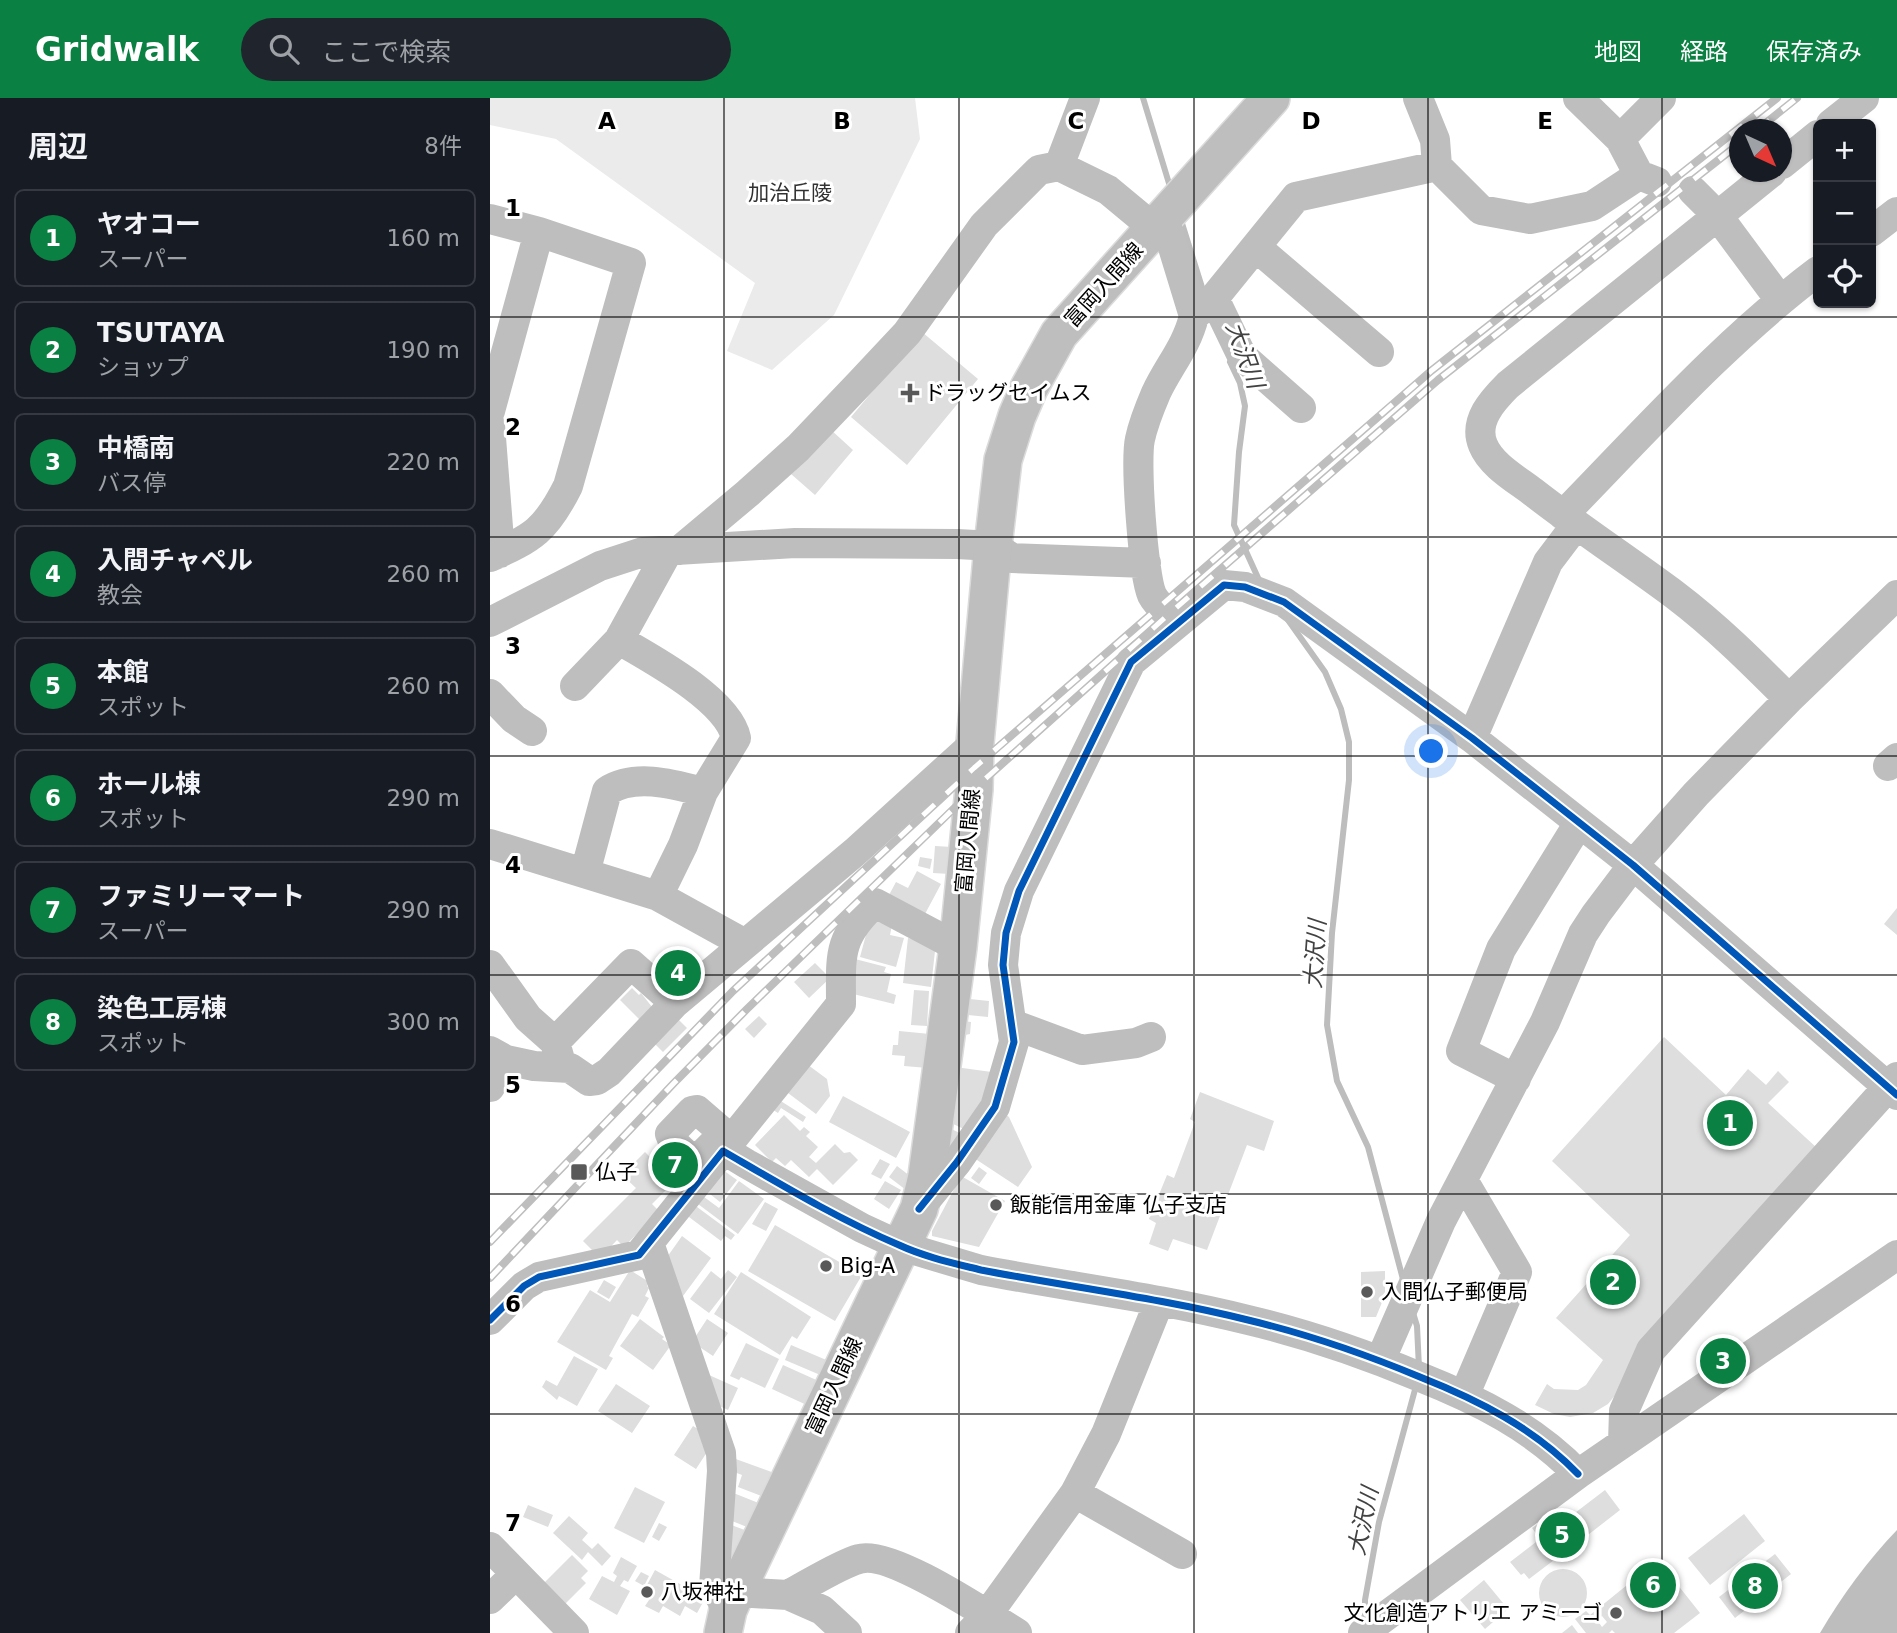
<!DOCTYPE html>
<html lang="ja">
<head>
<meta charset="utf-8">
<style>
	body { margin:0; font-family:"DejaVu Sans","Noto Sans JP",sans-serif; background:#20242c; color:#f1f3f6 }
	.controls { position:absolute; right:21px; top:21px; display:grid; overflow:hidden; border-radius:10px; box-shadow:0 2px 5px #0004 }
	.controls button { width:63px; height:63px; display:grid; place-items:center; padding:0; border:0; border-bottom:2px solid #363941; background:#171b24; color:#f1f3f6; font:35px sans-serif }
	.compass { position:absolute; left:1239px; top:21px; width:63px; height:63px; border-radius:50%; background:#171b24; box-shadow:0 2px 5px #0004; rotate:136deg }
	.you { position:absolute; left:942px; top:654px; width:24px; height:24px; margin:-18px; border:5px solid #fff; border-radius:50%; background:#1a73e8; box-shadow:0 0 0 10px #1a73e833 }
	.badge { display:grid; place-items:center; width:46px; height:46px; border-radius:50%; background:#0b8043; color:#fff; font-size:23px; font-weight:700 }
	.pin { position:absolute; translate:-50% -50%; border:4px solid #fff; box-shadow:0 2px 7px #0006 }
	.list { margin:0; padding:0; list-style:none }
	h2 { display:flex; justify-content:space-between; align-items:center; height:91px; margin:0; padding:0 28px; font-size:30px }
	h2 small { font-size:23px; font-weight:400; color:#9ea1a6 }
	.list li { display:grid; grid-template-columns:46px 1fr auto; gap:21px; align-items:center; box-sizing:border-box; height:98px; margin:0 14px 14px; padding:0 14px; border:2px solid #363941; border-radius:10px }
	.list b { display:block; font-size:26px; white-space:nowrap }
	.list p { margin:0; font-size:23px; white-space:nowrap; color:#9ea1a6 }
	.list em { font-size:23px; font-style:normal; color:#9ea1a6 }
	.icon { flex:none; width:38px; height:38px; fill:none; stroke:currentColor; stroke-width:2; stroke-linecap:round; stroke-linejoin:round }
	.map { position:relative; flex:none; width:1407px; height:1535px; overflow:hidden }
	header { display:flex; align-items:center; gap:42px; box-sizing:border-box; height:98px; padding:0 35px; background:#0b8043; color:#fff }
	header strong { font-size:33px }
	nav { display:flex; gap:38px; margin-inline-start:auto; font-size:24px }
	.search { width:490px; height:63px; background:#20242c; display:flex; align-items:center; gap:18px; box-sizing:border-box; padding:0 24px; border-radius:38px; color:#9ea1a6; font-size:26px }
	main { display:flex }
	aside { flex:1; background:#171b24 }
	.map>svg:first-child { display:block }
	.green { fill:#ebebeb }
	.water { fill:#bdbdbd }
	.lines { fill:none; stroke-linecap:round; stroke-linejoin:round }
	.stream { stroke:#bdbdbd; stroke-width:6 }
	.building { fill:#dedede; fill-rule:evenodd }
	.major-casing { stroke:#dbdbdb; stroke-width:40 }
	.minor { stroke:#bebebe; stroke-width:30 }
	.major { stroke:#bebebe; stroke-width:37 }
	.rail-casing { stroke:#bebebe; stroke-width:8 }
	.rail { stroke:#fff; stroke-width:5; stroke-dasharray:16; stroke-linecap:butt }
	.cycleway-casing { stroke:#fff; stroke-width:11 }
	.cycleway { stroke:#0057b8; stroke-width:7 }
	.grid { fill:none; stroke:#000; stroke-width:2; stroke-opacity:0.55 }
	.poi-dot { fill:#595959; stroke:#fff; stroke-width:2.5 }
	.labels { text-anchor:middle; stroke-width:6; stroke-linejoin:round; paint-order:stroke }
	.park-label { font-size:21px; fill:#313131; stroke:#fff }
	.street-label { font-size:21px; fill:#000; stroke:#fff }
	.poi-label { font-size:21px; fill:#000; stroke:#fff; text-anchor:start }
	.water-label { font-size:23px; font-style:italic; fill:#424242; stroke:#fff }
	.grid-label { font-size:23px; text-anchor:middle; font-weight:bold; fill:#000; stroke:#fff; stroke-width:6; stroke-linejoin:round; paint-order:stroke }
</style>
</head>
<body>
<header>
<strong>Gridwalk</strong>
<div class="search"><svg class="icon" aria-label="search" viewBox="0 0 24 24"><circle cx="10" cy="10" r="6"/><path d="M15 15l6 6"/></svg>ここで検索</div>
<nav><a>地図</a><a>経路</a><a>保存済み</a></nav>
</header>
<main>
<aside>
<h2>周辺<small>8件</small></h2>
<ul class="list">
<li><span class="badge">1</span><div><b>ヤオコー</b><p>スーパー</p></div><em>160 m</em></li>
<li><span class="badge">2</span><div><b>TSUTAYA</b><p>ショップ</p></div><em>190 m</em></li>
<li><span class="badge">3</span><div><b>中橋南</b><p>バス停</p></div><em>220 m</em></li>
<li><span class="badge">4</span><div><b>入間チャペル</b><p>教会</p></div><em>260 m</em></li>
<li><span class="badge">5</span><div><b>本館</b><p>スポット</p></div><em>260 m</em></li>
<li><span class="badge">6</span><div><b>ホール棟</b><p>スポット</p></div><em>290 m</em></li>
<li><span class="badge">7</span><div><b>ファミリーマート</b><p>スーパー</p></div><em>290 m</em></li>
<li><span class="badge">8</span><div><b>染色工房棟</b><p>スポット</p></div><em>300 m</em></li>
</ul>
</aside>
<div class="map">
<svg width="1407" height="1535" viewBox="0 0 1407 1535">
	<rect width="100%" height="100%" fill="#fff"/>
	<path class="green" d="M0,0H425L430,41L344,217L282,272L237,253L265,185L66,41L0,27Z"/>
	<path class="water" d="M1407,1432V1535H1330C1351,1499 1378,1462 1407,1432Z"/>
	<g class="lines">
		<path class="stream" d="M653,0L681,92
			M690,119L715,199
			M740,264L750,285L755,308L749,354L744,427L769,482
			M798,522L835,574L851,611L859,644V682L842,835L837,927L847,983L878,1049L914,1185
			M923,1215L927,1228L929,1270
			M875,1523V1502L889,1424L926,1288"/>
	</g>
	<path class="building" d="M432,234L488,281L417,367L361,319Z
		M340,331L363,352L325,397L301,376Z
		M445,748L462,749L460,776L443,775Z
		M430,759L442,761L440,771L428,768Z
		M427,773L451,786L435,816L399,797L406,784L418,790Z
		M1407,810V837L1394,826Z
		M380,822L402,827L400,837L414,840L406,869L370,859Z
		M418,840L446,844L441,889L413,885Z
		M175,856L199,880L184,896L159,871Z
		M365,861L396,869L394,874L401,876L397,894L406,897L404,906L355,894Z
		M325,865L340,880L319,900L304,884Z
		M142,890L149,897L151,895L166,914L154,926L130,902Z
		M424,892L439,893L437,928L421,927Z
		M470,900L499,903L498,919L468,916Z
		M185,918L197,930L173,954L161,942Z
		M269,918L277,926L264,940L255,931Z
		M466,922L481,924L480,936L475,937V944L464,943Z
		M409,933L440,936L438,970L414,968L415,958L402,957L403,947H408Z
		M1174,939L1236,997L1258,971L1276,987L1288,973L1299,984L1278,1005L1327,1050L1118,1306L1103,1315L1080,1319L1064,1316L1045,1307L1057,1286L1064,1291L1088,1292L1096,1287L1113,1262L1066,1220L1140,1137L1062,1063Z
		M310,961L337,981L340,998L326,1016L290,989Z
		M465,969L509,975L478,1033L459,1024Z
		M710,994L784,1023L774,1053L757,1047L717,1152L683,1141L678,1153L659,1146L666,1125L659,1121L677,1077L684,1080L705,1024L700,1021Z
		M353,998L420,1034L406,1060L339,1024Z
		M286,1000L316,1019L313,1024L291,1010L288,1015L280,1010Z
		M514,1015L519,1019L542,1069L528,1089L484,1060Z
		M294,1017L310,1033L314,1029L320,1034L316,1038L328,1049L319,1059L326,1065L345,1046L354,1055L360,1054L368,1062L343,1087L327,1071L319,1079L301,1062L295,1068L286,1060L282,1064L265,1047Z
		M455,1028L474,1037L459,1060Z
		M182,1053L203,1074L193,1084L188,1080L162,1106L169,1113L134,1149L127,1142L110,1160L93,1143L146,1090L132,1077L155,1054L168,1067Z
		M390,1061L400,1066L391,1081L381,1076Z
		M407,1068L424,1081L416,1092L399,1079Z
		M489,1069L497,1075L489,1086L481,1080Z
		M233,1072L247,1082L230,1104L215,1092Z
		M471,1078L515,1103L489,1149L442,1138V1133Z
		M249,1083L274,1101L248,1136L204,1103L210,1096L229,1110Z
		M395,1083L411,1092L399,1111L384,1101Z
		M275,1104L288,1111L276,1133L262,1126Z
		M203,1106L245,1137L241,1142L235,1138L231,1143L195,1116Z
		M285,1127L372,1177L345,1223L258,1173Z
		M192,1138L221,1160L193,1198L175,1162Z
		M140,1172L159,1184L157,1188L159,1190L155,1198L159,1200L148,1219L142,1216L119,1258L123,1260L116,1272L67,1244L100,1192L120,1204Z
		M238,1172L247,1179L219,1215L200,1201L221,1173L231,1181Z
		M895,1173V1197L886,1219H871V1174Z
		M251,1174L321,1219L307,1241L302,1238L290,1257L224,1216Z
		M114,1182L126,1189L119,1201L107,1194Z
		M150,1221L174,1239L172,1241L181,1247L163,1272L130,1248Z
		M217,1221L238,1235L223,1258L202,1244Z
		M256,1245L289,1261L275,1290L251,1279L249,1282L240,1278Z
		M301,1247L341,1264L335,1279L295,1262Z
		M84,1258L108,1271L87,1308L69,1298L67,1302L52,1289L56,1282L67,1288Z
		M293,1267L333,1285L321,1309L282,1291Z
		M219,1277L248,1290L238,1312L221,1304L226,1294L214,1288Z
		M126,1286L160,1308L142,1335L108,1313Z
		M203,1328L218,1337L212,1346L219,1351L206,1371L184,1357Z
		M243,1360L287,1376L274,1399L248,1389L252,1377L239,1372Z
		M145,1389L175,1404L154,1445L124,1430Z
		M1115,1392L1130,1412L1076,1454L1080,1458L1072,1464L1068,1459L1039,1481L1034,1475L1031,1477L1020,1464L1050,1441L1042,1430L1052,1423L1060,1434Z
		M241,1394L271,1406L262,1431L232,1419Z
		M38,1407L63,1417L58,1429L33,1419Z
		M1254,1416L1275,1443L1220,1487L1198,1460Z
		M79,1418L98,1435L92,1442L102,1451L108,1445L121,1458L112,1468L98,1454L92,1462L63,1435Z
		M169,1425L177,1429L169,1443L162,1439Z
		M236,1425L260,1434L239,1482Z
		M1285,1456L1301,1476L1245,1520L1229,1499Z
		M82,1457L98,1473L91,1480L96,1485L74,1507L54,1485Z
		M131,1459L147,1468L138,1484L134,1482L130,1488L140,1493L127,1517L99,1501L112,1478L124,1484L127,1478L123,1475Z
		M1168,1462L1210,1515L1184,1535H1125L1122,1532L1119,1535H1096L1085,1521L1096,1513L1100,1517ZM1112,1518L1117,1524L1112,1529L1107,1522Z
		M1049 1495a24 24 0 1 1 48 0a24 24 0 1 1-48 0Z
		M165,1472L206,1495L208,1492L217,1497L207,1515L195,1508L190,1518L173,1508L169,1515L155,1508L159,1502L151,1498Z
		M151,1474L159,1478L154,1488L145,1483Z
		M994,1482L1018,1511L995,1531L970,1502Z
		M1082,1527L1088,1535H1072Z"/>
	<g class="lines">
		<g class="major-casing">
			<path id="major" d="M233,1535L238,1512L246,1494L429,1111L437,1078L468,849L484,691L485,645L503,448L513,362L527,318L539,290L569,236L781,0"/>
		</g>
		<path class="minor" d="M928,0L945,42L947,68L991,112L1040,121L1102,108L1149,77
			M1088,0L1130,41L1149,77L1167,84
			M1341,26L1374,0
			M1130,41L1171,0
			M1292,66L1328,37
			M569,68L595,0
			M1282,74L1018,287C1003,302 983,323 993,347C1001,367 1026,381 1043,394C1089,430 1138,462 1185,497C1226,528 1262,564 1299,601
			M1203,93L1227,117L1290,202
			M674,120L704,218C697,248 678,269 666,295C660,309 653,327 650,341C645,363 653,477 662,497C667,507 680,517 687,525
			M0,121L49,134L141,165L78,388C56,432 43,440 0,459
			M1381,134L1407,114
			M766,149L889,254
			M724,200L752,258L811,310
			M704,218L724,200L806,99L947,68
			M0,313L49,134
			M0,327L10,455
			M1073,417C1154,334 1236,242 1328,173
			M190,452L258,395L308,350L371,284L417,235L494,127L549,72L569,68L618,92L665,131
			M0,524L110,468L153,454L305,445L467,446L503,448L522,460L656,465
			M129,542C162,561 238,602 246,640L213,694L193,747L168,798
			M85,588L129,542L178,453
			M0,596L24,621L42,633
			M982,640L1058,464L1086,427
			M1398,668L1407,660
			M0,746L168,798L255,846
			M95,775L117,693C145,675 183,686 213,694
			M0,867L38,920L65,944L70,962
			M522,926L592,952L646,945L661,939
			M65,944L141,866L185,905
			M0,953L16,962L44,968L80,970L99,983L107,982L119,974L185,905L365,754L485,645
			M1026,981L971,953L1011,851L1089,725
			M0,989L16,962
			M207,1012L229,1031L231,1038L207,1062C197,1059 183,1046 180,1036L202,1013Z
			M224,1046L257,1066L372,1130L411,1148L491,1172C580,1189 670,1200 758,1222C817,1236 875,1256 930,1279C988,1302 1044,1330 1088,1376
			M973,1082L1027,1174L974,1298
			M431,1108L467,1064L505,1009L524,944L513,867L516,835L529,793L641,564L734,487L755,489L794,504L982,640L1143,767L1407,997
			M159,1145L231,1355L232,1373L224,1489L238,1512
			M0,1222L34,1188L49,1179L149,1157L351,906C351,858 347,840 385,805L468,849
			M890,1263L951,1123L1055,924L1093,836L1106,816L1143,767L1206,696L1299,601L1407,497
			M1133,1345L1134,1313L1161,1252L1407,979
			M585,1395L692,1456
			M0,1449L84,1535
			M246,1494L298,1497L332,1512L357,1535
			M298,1497C317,1487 350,1466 369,1461C400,1451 497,1517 527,1535
			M0,1501L26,1476
			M480,1535L497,1517L585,1395L616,1336L669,1204
			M873,1535L1088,1376L1407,1157"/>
		<use href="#major" class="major"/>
		<g class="rail-casing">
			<path id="rail" d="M1267,32L1307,0
				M0,1144L243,893L484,670L941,273L1287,0
				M0,1180L184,985L257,911L484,691L679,516L948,282L1250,45"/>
		</g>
		<use href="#rail" class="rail"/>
		<g class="cycleway-casing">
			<path id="cycleway" d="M429,1111L467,1064L505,1009L524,944L513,867L516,835L529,793L641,564L734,487L755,489L794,504L982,640L1143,767L1407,997
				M0,1222L34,1188L49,1179L149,1157L233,1053C290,1086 348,1121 409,1147C435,1159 463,1165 491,1172C580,1189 670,1200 758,1222C817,1236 875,1256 930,1279C988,1302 1044,1330 1088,1376"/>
		</g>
		<use href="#cycleway" class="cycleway"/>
	</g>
	<path class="grid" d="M234,0V1535M469,0V1535M704,0V1535M938,0V1535M1172,0V1535M0,219H1407M0,439H1407M0,658H1407M0,877H1407M0,1096H1407M0,1316H1407"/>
	<g class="poi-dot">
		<path d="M416.5 284.5h7v7h7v7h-7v7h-7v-7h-7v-7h7z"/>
		<rect x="80" y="1065" width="18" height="18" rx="3.5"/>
		<circle cx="506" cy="1107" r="7"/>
		<circle cx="336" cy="1168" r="7"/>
		<circle cx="877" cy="1194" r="7"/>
		<circle cx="157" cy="1494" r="7"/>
		<circle cx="1126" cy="1515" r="7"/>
	</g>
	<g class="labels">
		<g class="park-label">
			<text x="300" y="102">加治丘陵</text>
		</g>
		<g class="street-label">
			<text transform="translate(614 187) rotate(-48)" y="7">富岡入間線</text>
			<text transform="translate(478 743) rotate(-85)" y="7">富岡入間線</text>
			<text transform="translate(344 1288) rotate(-65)" y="7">富岡入間線</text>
		</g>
		<g class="poi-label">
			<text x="434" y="302">ドラッグセイムス</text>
			<text x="105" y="1081">仏子</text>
			<text x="520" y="1114">飯能信用金庫 仏子支店</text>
			<text x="350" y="1175">Big-A</text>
			<text x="891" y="1201">入間仏子郵便局</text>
			<text x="171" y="1501">八坂神社</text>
			<text x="1112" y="1522" text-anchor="end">文化創造アトリエ アミーゴ</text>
		</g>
		<g class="water-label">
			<text transform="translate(755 257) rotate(70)" y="8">大沢川</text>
			<text transform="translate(825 856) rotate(-86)" y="8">大沢川</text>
			<text transform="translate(873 1423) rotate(-78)" y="8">大沢川</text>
		</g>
	</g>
	<g class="grid-label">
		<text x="117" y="31">A</text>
		<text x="352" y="31">B</text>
		<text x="586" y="31">C</text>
		<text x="821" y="31">D</text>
		<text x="1055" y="31">E</text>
		<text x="23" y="118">1</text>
		<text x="23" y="337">2</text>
		<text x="23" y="556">3</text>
		<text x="23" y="775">4</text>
		<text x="23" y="995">5</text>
		<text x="23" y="1214">6</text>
		<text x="23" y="1433">7</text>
	</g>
</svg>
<div class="controls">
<button>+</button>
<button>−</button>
<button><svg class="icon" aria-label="locate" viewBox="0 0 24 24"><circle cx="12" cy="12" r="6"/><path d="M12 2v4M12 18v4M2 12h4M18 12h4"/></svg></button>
</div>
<svg class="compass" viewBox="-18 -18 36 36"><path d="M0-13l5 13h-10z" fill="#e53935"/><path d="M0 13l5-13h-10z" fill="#9ea1a6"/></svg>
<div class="you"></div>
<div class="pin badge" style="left:1240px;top:1025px">1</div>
<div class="pin badge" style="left:1123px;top:1184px">2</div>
<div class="pin badge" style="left:1233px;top:1263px">3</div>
<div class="pin badge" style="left:188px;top:875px">4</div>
<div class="pin badge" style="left:1072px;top:1437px">5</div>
<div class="pin badge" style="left:1163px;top:1487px">6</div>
<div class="pin badge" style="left:185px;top:1067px">7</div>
<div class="pin badge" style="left:1265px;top:1488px">8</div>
</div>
</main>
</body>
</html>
